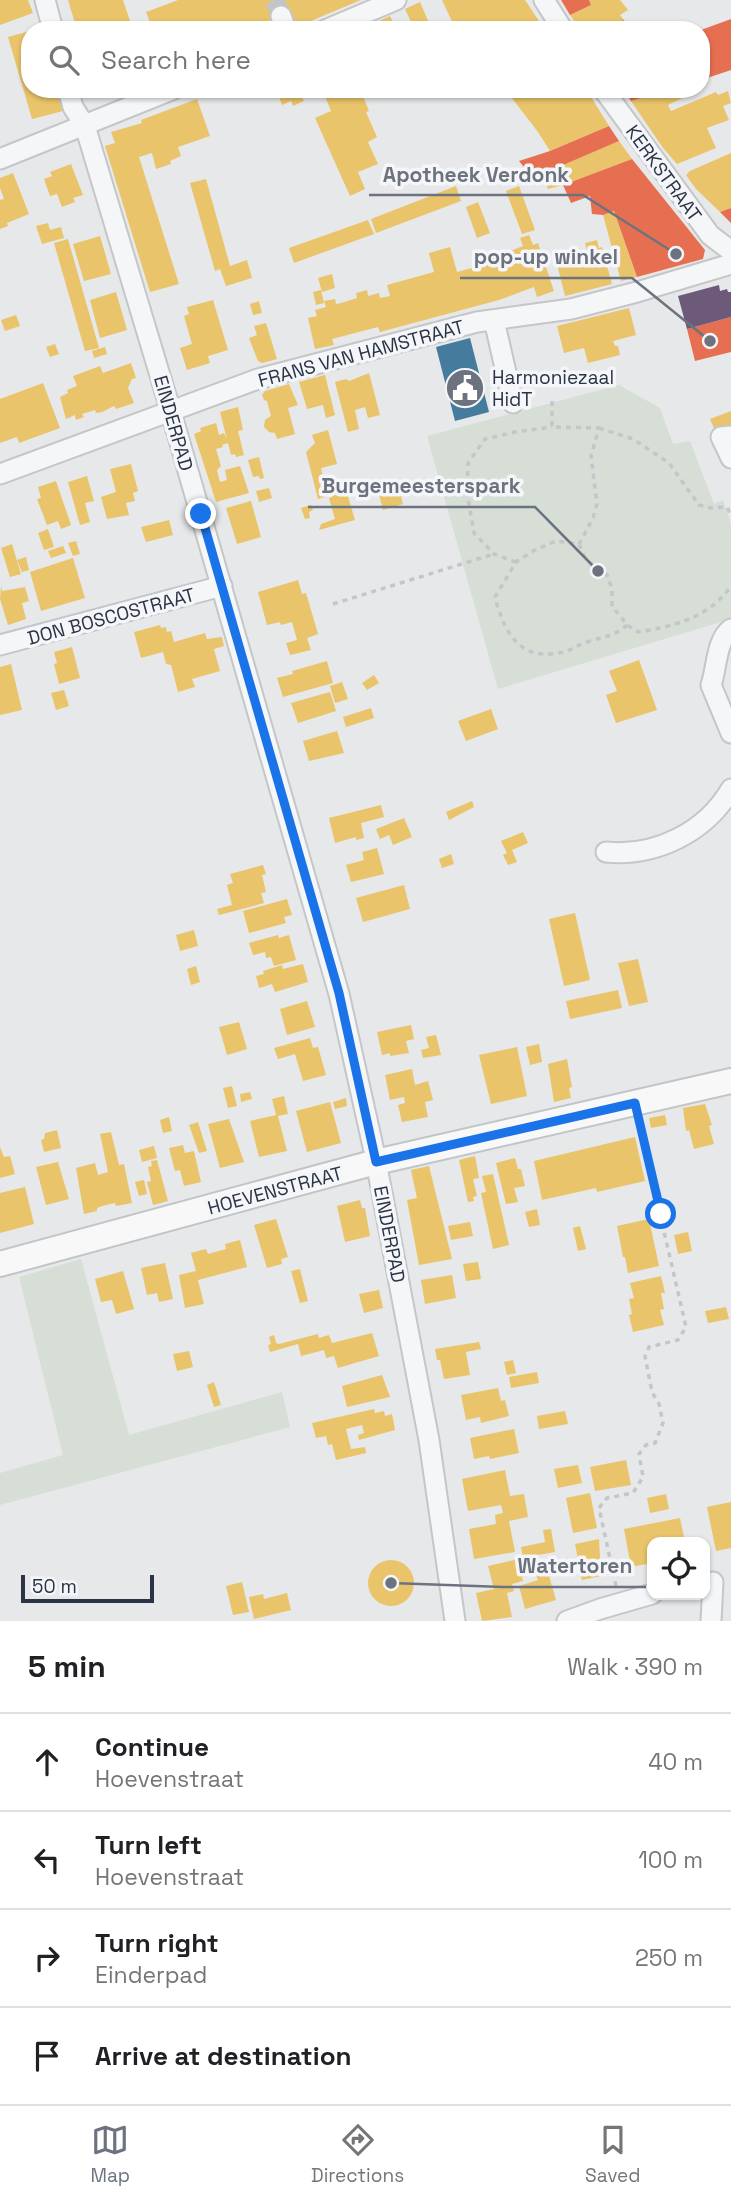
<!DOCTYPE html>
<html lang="en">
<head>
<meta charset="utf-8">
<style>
	body { margin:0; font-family:"Space Grotesk",sans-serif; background:#f2f2f2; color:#202124 }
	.controls { position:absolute; right:21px; bottom:21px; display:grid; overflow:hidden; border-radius:14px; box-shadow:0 2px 5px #0004 }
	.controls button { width:63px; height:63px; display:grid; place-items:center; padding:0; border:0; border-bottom:2px solid #e0e0e0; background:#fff; color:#202124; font:35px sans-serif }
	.scale { position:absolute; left:21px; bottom:18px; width:133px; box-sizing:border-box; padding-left:7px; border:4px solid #2b3445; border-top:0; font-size:19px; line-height:24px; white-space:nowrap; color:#2b3445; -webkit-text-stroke:5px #f4f6f9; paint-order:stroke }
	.stop { position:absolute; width:21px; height:21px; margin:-16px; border:5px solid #1a73e8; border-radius:50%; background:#fff }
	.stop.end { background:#1a73e8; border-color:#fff; box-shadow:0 2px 7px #0008 }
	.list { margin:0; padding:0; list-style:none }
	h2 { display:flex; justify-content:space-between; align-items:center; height:91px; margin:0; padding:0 28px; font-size:30px }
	h2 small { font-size:23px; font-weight:400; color:#757577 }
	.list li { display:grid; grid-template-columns:46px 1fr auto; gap:21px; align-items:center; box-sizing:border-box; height:98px; padding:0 28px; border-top:2px solid #e0e0e0 }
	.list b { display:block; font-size:26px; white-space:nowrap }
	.list p { margin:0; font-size:23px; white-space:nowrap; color:#757577 }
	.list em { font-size:23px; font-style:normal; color:#757577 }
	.icon { flex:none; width:38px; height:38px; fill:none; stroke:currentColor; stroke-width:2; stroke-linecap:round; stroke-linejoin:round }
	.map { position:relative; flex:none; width:731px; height:1621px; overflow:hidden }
	.search { position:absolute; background:#fff; box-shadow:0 2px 5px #0004; left:21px; right:21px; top:21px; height:77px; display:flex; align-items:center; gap:18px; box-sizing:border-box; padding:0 24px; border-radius:28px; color:#757577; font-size:26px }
	.sheet { height:483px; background:#fff }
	nav { display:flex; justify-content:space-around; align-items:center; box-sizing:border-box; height:98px; border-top:2px solid #e0e0e0; background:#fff; font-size:19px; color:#757577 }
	nav a { display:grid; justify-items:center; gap:4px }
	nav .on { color:#6c737f }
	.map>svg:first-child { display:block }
	.green { fill:#d6ded6 }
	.homes { fill:#e9c46a }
	.shops { fill:#e76f51 }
	.offices { fill:#6d597a }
	.public { fill:#457b9d }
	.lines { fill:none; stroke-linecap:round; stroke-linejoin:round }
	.minor-tunnel { stroke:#c1c4c9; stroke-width:19; stroke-dasharray:19 10; stroke-linecap:butt }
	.minor-casing { stroke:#c4c6c8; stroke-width:23 }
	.major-casing { stroke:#c2c5c8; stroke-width:28 }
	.path { stroke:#c5c6ca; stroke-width:3.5; stroke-dasharray:5 5; stroke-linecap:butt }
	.minor { stroke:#f5f6f7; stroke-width:19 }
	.major { stroke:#f8f8f8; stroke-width:24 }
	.route { stroke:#1a73e8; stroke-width:9 }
	.labels { text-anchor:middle; stroke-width:7; stroke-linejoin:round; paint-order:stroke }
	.street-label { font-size:19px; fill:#2b3445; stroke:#f4f6f9 }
	.poi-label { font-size:19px; fill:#2b3445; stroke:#f4f6f9; text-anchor:start }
	.leader { fill:none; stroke:#6c737f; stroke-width:2.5 }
	.callout-dot { fill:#6c737f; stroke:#f4f6f9; stroke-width:2.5 }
	.callout-label { font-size:21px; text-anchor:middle; font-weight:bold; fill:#6c737f; stroke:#f4f6f9; stroke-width:7; stroke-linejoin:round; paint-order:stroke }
</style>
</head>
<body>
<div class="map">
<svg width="731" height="1621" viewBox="0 0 731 1621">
	<rect width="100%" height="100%" fill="#e6e8ea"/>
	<path class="green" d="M619,385L660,408L673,444L690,441L714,504L723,500L731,524V619L498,689L427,436Z
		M81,1259L129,1435L282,1392L290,1427L0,1505V1473L63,1455L19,1277Z"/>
	<path class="homes" d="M0,0H28L33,13L0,25Z
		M68,0H123L133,30H77Z
		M178,0H361L294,28L288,13L247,30H153L146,12Z
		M442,0H525L545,30H456Z
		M589,0H620L628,10L620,15L624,20L605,30H581L570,15L591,5Z
		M420,2L432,30H414L412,24L405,9Z
		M390,16L397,30H359Z
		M30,31V89H57L63,111L32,119L8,37Z
		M276,89H315L301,95L304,101L293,106L291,101L282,105Z
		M322,89H360L369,111L366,112L377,137L368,142L378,164L358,172L365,189L350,196L315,118L331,111Z
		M520,89H586L609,126L550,151L538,132L511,97L522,92Z
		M669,89H701L668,105L671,111L716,92L718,95L728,91L731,103L723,106L729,120L707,128L716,148L677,164L663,148L631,101Z
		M197,99L210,136L178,147L181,156L170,161L171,164L156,169L152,153L139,157L179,284L150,292L105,146L115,143L111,132L142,123L141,120Z
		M619,141L632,159L563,185L548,189L542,174Z
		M731,153V208L720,212L696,189L686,175L690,171Z
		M71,164L83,195L73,198L75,202L62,207L57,194L50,196L44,179L52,176L50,172Z
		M13,173L29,214L7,223L8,226L0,229V200L4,199L0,188V178Z
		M206,179L230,266L247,260L252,278L226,286L220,269L215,271L190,183Z
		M456,186L461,201L376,233L371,219Z
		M519,186L535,230L522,234L506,191Z
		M478,202L490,233L477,238L466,207Z
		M614,211L637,277L621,281L603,215Z
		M368,220L374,234L294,263L289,248Z
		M48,223L50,230L61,227L64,238L42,244L36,226Z
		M529,235L533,245L538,243L554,291L537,297L534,287L499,300L380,332L378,327L332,339L334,345L315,349L308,318L317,316L315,310L326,307L324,301L335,299L336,304L341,303L357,298L356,293L367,290L368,296L379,293L380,298L390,296L387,285L434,272L429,253L450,247L457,272L486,264L485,261L523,246L520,238Z
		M100,236L111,274L84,281L73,244Z
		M68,239L99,348L85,351L54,243Z
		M597,240L599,248L602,247L612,284L565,296L557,264L583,256L582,252L587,251L585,243Z
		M332,274L335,288L322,292L318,278Z
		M321,290L324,303L316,305L313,292Z
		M116,292L127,330L100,338L90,300Z
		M213,300L228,350L208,356L210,363L187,370L180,348L192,344L184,316L189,314L187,307Z
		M259,301L262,313L253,315L250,304Z
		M629,308L636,335L613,341L615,346H618L620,355L588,363L584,348L564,353L557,326Z
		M16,315L20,326L5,331L1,320Z
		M266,323L277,359L262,363L258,361L249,338L257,335L254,326Z
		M55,344L59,354L50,357L46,347Z
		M105,347L107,354L94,358L92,351Z
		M131,363L136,378L132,379L128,388L134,403L116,409L114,406L102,412L96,413L95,410L82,414L84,417L76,420L75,415L66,419L60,397L68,393L67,390L77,386L73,376L100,366L103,373Z
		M369,373L380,415L368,418L365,407L355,410L359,429L348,432L335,382L346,379L349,381Z
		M325,375L335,415L326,418L323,405L307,409L299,382Z
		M43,383L60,428L19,443L17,437L0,443V399Z
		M289,384L298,405L288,408L295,434L277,439L275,433L269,432L264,427L265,420L271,416L267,401L264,400L262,395L265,391Z
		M238,407L243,430L238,431L244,455L236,457L235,454L231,455L228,443L222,445L223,447L216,449L221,466L217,470L220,482L227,480L225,470L240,466L249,493L216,502L194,434L201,431L200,428L216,423L219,435L224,433L227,440L220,412Z
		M731,411V427L716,433L710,419Z
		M328,430L337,464L321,468L327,496L318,499L306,452L315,443L312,435Z
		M259,457L264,478L260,479L259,476L253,477L248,460Z
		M131,464L138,491L133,493L135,501L126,503L129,515L107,519L101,497L116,492L110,469Z
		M87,476L94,501L85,503L90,522L80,525L68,482Z
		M56,481L71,525L61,529L58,521L47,525L37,499L41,498L38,487Z
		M269,488L272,498L259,502L256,491Z
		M399,489L403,504L383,510L379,494Z
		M343,491L344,494L347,493L355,520L319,530L321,524L335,519L329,498L332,497V494Z
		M251,501L261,537L237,544L226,508Z
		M311,505L313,510L309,512L310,518L305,519L301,508Z
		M169,520L173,535L146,542L141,527Z
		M48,529L54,547L44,550L38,533Z
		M76,541L80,554L73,556L68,543Z
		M12,544L21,574L10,577L1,548Z
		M63,546L66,553L51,558L48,551Z
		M26,557L29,570L22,572L17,560Z
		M73,558L85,598L41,611L30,572Z
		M298,580L302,594L306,593L318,634L307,638L311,650L290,655L286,643L297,640L292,622L281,625L280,622L267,625L258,592Z
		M1,586L2,591L25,587L29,601L22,603L26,619L8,625L0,599Z
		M160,625L161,628L166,627L167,632L171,631L174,642L205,633L207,639L222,637L224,646L214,649L220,671L192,679L195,687L178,692L171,665L166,664L163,652L141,658L134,632Z
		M72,647L80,678L59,684L54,664L57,663L54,652Z
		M639,660L657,710L616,723L606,695L617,691L609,671Z
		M327,661L333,683L283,697L277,678L293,674L292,671Z
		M11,664L22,710L0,715V667Z
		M374,675L379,683L367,690L362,683Z
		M342,682L348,699L335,703L330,686Z
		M64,690L69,706L56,710L51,693Z
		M330,692L336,711L298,723L291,703Z
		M371,708L374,718L346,727L343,717Z
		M491,709L498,729L466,741L458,721Z
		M337,731L344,753L309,761L303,741Z
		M472,801L474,807L449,820L446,812Z
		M381,805L384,817L361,823L364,838L356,840V837L335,843L329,818Z
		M404,818L412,837L393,845L389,835L380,839L376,829Z
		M523,832L528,843L512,850L517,862L508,865L503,855L507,853L501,841Z
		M377,848L384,874L351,882L346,865L364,860L362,852Z
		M451,854L454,864L442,868L439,859Z
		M263,865L266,874L262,875L266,892L261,893L264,903L219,915L217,909L232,905L227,885L233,883L230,874Z
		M404,885L410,909L363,922L356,898Z
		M287,899L292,915L284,917L286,923L249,933L243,911Z
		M575,913L590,980L564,986L549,919Z
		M194,930L198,946L180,951L176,935Z
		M278,935L279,938L289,935L296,960L274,966L271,957L266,958L265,952L253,955L249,943Z
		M638,959L648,1002L629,1006L618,963Z
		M303,964L308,982L275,992L272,984L259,988L256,976L264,974L263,971L282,965L283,969Z
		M196,966L200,982L191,985L187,969Z
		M618,990L622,1008L570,1019L566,1001Z
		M307,1001L315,1027L287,1035L280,1009Z
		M239,1022L247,1049L227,1055L219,1027Z
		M411,1025L414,1039L406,1041L409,1053L390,1056V1053L382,1055L377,1032Z
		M436,1035L441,1055L423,1058L421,1050L429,1048L426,1037Z
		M310,1038L313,1048L318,1047L326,1075L303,1081L295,1054L278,1059L274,1048Z
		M539,1044L542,1062L530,1065L526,1047Z
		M517,1047L527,1096L491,1104L479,1055Z
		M567,1059L572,1087L569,1088L571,1098L554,1102L548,1064Z
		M412,1069L415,1085L428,1081L433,1100L425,1102L428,1117L402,1122L398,1105L405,1103L404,1097L390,1100L385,1075Z
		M232,1086L237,1106L228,1108L223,1088Z
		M250,1092L252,1099L241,1102L240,1094Z
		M284,1096L288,1114L278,1116L287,1151L259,1157L250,1121L276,1115L272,1099Z
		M346,1098L347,1106L335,1109L333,1102Z
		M330,1102L341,1143L307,1152L296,1111Z
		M705,1104L712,1125L709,1126L714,1144L694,1149L689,1130L686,1131L683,1108Z
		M665,1115L667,1125L651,1128L649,1118Z
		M169,1117L172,1131L163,1133L160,1120Z
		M229,1119L244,1162L220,1168L208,1124Z
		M198,1122L207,1151L199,1153L189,1125Z
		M57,1130L61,1148L44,1152L41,1140L44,1139L45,1133Z
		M111,1132L119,1165L124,1164L132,1203L116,1206L115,1203L102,1206L97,1208V1211L84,1214L76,1168L95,1163L98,1175L108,1172L100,1134Z
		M635,1137L645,1181L597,1192L596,1188L542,1200L534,1161Z
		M183,1145L185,1153L194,1151L201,1182L184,1186L180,1170L175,1171L169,1148Z
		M154,1146L157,1158L142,1162L139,1150Z
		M0,1147L4,1157L10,1156L15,1174L0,1178Z
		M475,1156L479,1178L473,1179L477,1196L473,1197L474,1201L468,1202L459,1160Z
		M515,1158L518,1169H521L525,1186L514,1188L518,1202L506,1204L496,1163Z
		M157,1160L168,1201L153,1205L147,1182L151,1181L148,1167L152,1166L151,1161Z
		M58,1162L69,1199L46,1205L36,1167Z
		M429,1166L452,1259L419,1265L407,1200L417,1198L411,1170Z
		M493,1174L509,1245L493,1249L481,1193L486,1192L482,1176Z
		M144,1180L147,1194L139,1196L135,1182Z
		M25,1187L34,1224L0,1233V1193Z
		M360,1200L362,1208H365L370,1236L345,1242L337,1206Z
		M537,1209L540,1225L529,1227L525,1212Z
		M276,1219L288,1257L281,1259L282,1264L267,1268L254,1225Z
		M649,1219L659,1266L628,1273L625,1257H623L617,1226Z
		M470,1222L473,1236L451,1240L448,1226Z
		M580,1226L586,1249L578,1251L573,1228Z
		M688,1232L692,1251L678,1254L674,1235Z
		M240,1240L247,1267L198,1280L204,1304L185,1308L179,1275L196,1271L191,1253L206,1249L208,1254L226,1249L225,1244Z
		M478,1262L481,1279L466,1281L463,1264Z
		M165,1263L173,1299L159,1302L157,1293L147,1295L141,1268Z
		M300,1269L308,1301L300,1303L291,1271Z
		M123,1271L134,1309L116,1314L112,1300L101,1302L95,1279Z
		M452,1275L456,1298L425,1304L421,1280Z
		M661,1276L665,1293H661L664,1309L660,1310L664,1325L633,1332L629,1315L632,1314L629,1299L634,1298L630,1283Z
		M379,1290L383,1308L364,1313L359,1294Z
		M726,1307L729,1319L708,1323L705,1311Z
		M372,1333L379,1356L338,1368L334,1356L326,1358L324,1350L301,1356L298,1344L270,1352L268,1345L271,1344L269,1337L274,1335L276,1343L279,1344L318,1334L319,1338L329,1335L332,1343Z
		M479,1342L481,1349L466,1352L470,1375L444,1379L440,1360H437L435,1349Z
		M189,1351L193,1367L177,1371L173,1354Z
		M513,1360L516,1373L507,1375L504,1362Z
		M537,1372L539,1383L511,1388L509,1377Z
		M382,1375L390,1397L347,1407L342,1386Z
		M214,1382L221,1405L214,1407L207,1385Z
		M498,1388L501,1401L505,1400L509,1416L481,1423L480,1417L466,1420L461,1395Z
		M374,1409L375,1413L384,1411L385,1416L392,1414L395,1430L359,1440L358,1435L364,1433L362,1425L346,1429L351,1449L365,1447L366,1453L336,1460L332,1444L328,1445L326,1436L316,1438L312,1423Z
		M565,1411L568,1424L539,1429L537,1416Z
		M514,1429L519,1453L490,1459L489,1456L474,1459L470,1438Z
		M626,1460L631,1485L595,1491L590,1467Z
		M578,1465L582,1483L558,1488L554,1469Z
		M505,1470L510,1496L524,1494L528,1517L509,1521L515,1552L474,1559L469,1529L496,1524L495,1515L503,1513L501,1505L468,1511L462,1479Z
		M590,1493L597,1528L573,1533L566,1498Z
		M666,1494L669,1509L650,1513L647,1498Z
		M731,1502V1548L716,1551L707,1507Z
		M680,1518L685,1542H652V1563L631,1567L624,1529Z
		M551,1529L555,1552L526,1557L531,1575L522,1577L523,1581L512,1584L514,1591L507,1593L512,1617L482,1621L476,1593L494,1589L488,1566L523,1558L521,1547L545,1542L543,1530Z
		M599,1539L600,1558L606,1575L582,1580L575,1544Z
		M368 1583a23 23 0 1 1 46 0a23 23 0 1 1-46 0Z
		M547,1569L556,1600L525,1609L519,1586L538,1580L535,1572Z
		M242,1582L249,1612L233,1615L226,1586Z
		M287,1593L291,1610L254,1619L249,1597L263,1594L264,1599Z"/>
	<path class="shops" d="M561,0H589L591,5L570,15Z
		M731,19V70L701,80V30Z
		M624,20L628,30H605L615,24Z
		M623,89H667V90L631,101Z
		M609,126L619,141L533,178L519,161L550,151Z
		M632,159L705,250L703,259L637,277L614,211L603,215L592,214L590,196L571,203L563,185Z
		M731,208V223L720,212Z
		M731,317V352L695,361L687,329Z"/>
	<path class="offices" d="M719,285L720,291L727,289L728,292H731V317L687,329L678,296Z"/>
	<path class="public" d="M470,338L489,412L455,421L436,347Z"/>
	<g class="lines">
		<path class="minor-tunnel" d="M275,0L281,16"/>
		<g class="minor-casing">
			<path id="minor" d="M45,0L53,30
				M544,0L563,30
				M281,16L286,30
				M325,30L396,0
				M68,89L73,107L85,126L171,412L339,994L374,1151L429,1440L455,1621
				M603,89L710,235L731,251
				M0,159L174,89
				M494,320L513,403
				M731,436L721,437L731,458
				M0,474L258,379L477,322L571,309L637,292L731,264
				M731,629C716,640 717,668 711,685L731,733
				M0,645L222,586
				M606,852C656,857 706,832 731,789
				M567,1621L600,1609L652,1594
				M711,1621L713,1582"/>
		</g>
		<g class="major-casing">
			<path id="major" d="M0,1264L376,1162L731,1081"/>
		</g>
		<path class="path" d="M552,401V427L599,428L591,456L597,504L593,518L579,544
			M599,428L633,439L669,463L699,505L711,508L727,507L731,516
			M516,562L494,554L474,533L467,493L468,463L485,439L515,432L552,427
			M333,604L494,554
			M627,625C616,636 602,637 587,642C580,644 574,648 567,651C522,664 505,636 495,597L516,562L533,551L556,541L579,544L586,560L607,575L612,589V606L627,625L638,632C674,626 709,618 731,586
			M616,1586L599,1508L607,1498L633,1493L643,1477L639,1454L646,1445L655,1443L663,1423L659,1404L652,1392L645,1356L649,1347L678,1340L686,1327L639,1123"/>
		<use href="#minor" class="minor"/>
		<use href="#major" class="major"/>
	</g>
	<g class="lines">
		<path class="route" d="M201,514L339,993L376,1162L635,1103L661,1214"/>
	</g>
	<defs>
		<g id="civic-disc" transform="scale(2.0125)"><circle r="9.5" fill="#6c737f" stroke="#f4f6f9"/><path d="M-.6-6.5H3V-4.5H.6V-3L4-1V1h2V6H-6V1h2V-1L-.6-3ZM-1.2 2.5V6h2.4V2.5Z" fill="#fff"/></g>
	</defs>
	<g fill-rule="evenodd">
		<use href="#civic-disc" x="465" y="388"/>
	</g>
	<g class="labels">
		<g class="street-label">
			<text transform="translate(664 173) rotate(54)" y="7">KERKSTRAAT</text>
			<text transform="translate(361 353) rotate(-15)" y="7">FRANS VAN HAMSTRAAT</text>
			<text transform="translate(174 423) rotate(74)" y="7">EINDERPAD</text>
			<text transform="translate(111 616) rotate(-15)" y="7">DON BOSCOSTRAAT</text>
			<text transform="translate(275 1190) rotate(-15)" y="7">HOEVENSTRAAT</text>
			<text transform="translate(390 1234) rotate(79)" y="7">EINDERPAD</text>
		</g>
		<g class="poi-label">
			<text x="492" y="384">Harmoniezaal<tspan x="492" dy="22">HidT</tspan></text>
		</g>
	</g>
	<path class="leader" d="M676 254L583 195H369M710 341L632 278H460M598 571L535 507H308M391 1583L503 1587H646"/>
	<g class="callout-dot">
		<circle cx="676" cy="254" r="7"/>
		<circle cx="710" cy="341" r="7"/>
		<circle cx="598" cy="571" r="7"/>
		<circle cx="391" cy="1583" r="7"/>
	</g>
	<g class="callout-label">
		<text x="476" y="182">Apotheek Verdonk</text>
		<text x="546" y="264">pop-up winkel</text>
		<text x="421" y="493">Burgemeesterspark</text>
		<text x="575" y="1573">Watertoren</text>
	</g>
</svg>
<div class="controls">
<button><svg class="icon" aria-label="locate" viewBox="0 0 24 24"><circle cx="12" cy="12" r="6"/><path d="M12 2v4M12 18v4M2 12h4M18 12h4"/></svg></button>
</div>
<div class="scale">50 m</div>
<div class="stop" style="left:661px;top:1214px"></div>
<div class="stop end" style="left:201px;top:514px"></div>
<div class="search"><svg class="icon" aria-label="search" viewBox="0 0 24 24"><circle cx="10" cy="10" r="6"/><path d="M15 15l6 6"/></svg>Search here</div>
</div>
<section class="sheet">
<h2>5 min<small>Walk · 390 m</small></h2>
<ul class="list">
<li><svg class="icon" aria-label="ahead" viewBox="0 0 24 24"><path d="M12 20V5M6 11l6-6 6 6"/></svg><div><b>Continue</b><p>Hoevenstraat</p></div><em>40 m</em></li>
<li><svg class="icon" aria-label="left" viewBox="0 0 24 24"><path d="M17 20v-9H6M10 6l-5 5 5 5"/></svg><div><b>Turn left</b><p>Hoevenstraat</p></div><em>100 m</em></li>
<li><svg class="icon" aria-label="right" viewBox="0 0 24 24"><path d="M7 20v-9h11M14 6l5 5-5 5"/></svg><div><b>Turn right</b><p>Einderpad</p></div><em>250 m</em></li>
<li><svg class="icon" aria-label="arrive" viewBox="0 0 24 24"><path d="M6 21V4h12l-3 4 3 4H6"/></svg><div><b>Arrive at destination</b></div></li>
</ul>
</section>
<nav>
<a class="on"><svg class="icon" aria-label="map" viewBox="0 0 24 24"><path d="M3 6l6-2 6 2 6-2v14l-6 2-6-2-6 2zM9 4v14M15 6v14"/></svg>Map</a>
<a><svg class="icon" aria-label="directions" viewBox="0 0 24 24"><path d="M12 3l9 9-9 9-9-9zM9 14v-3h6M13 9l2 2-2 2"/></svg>Directions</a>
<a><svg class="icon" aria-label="saved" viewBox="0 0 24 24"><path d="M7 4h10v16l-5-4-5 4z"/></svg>Saved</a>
</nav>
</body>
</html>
